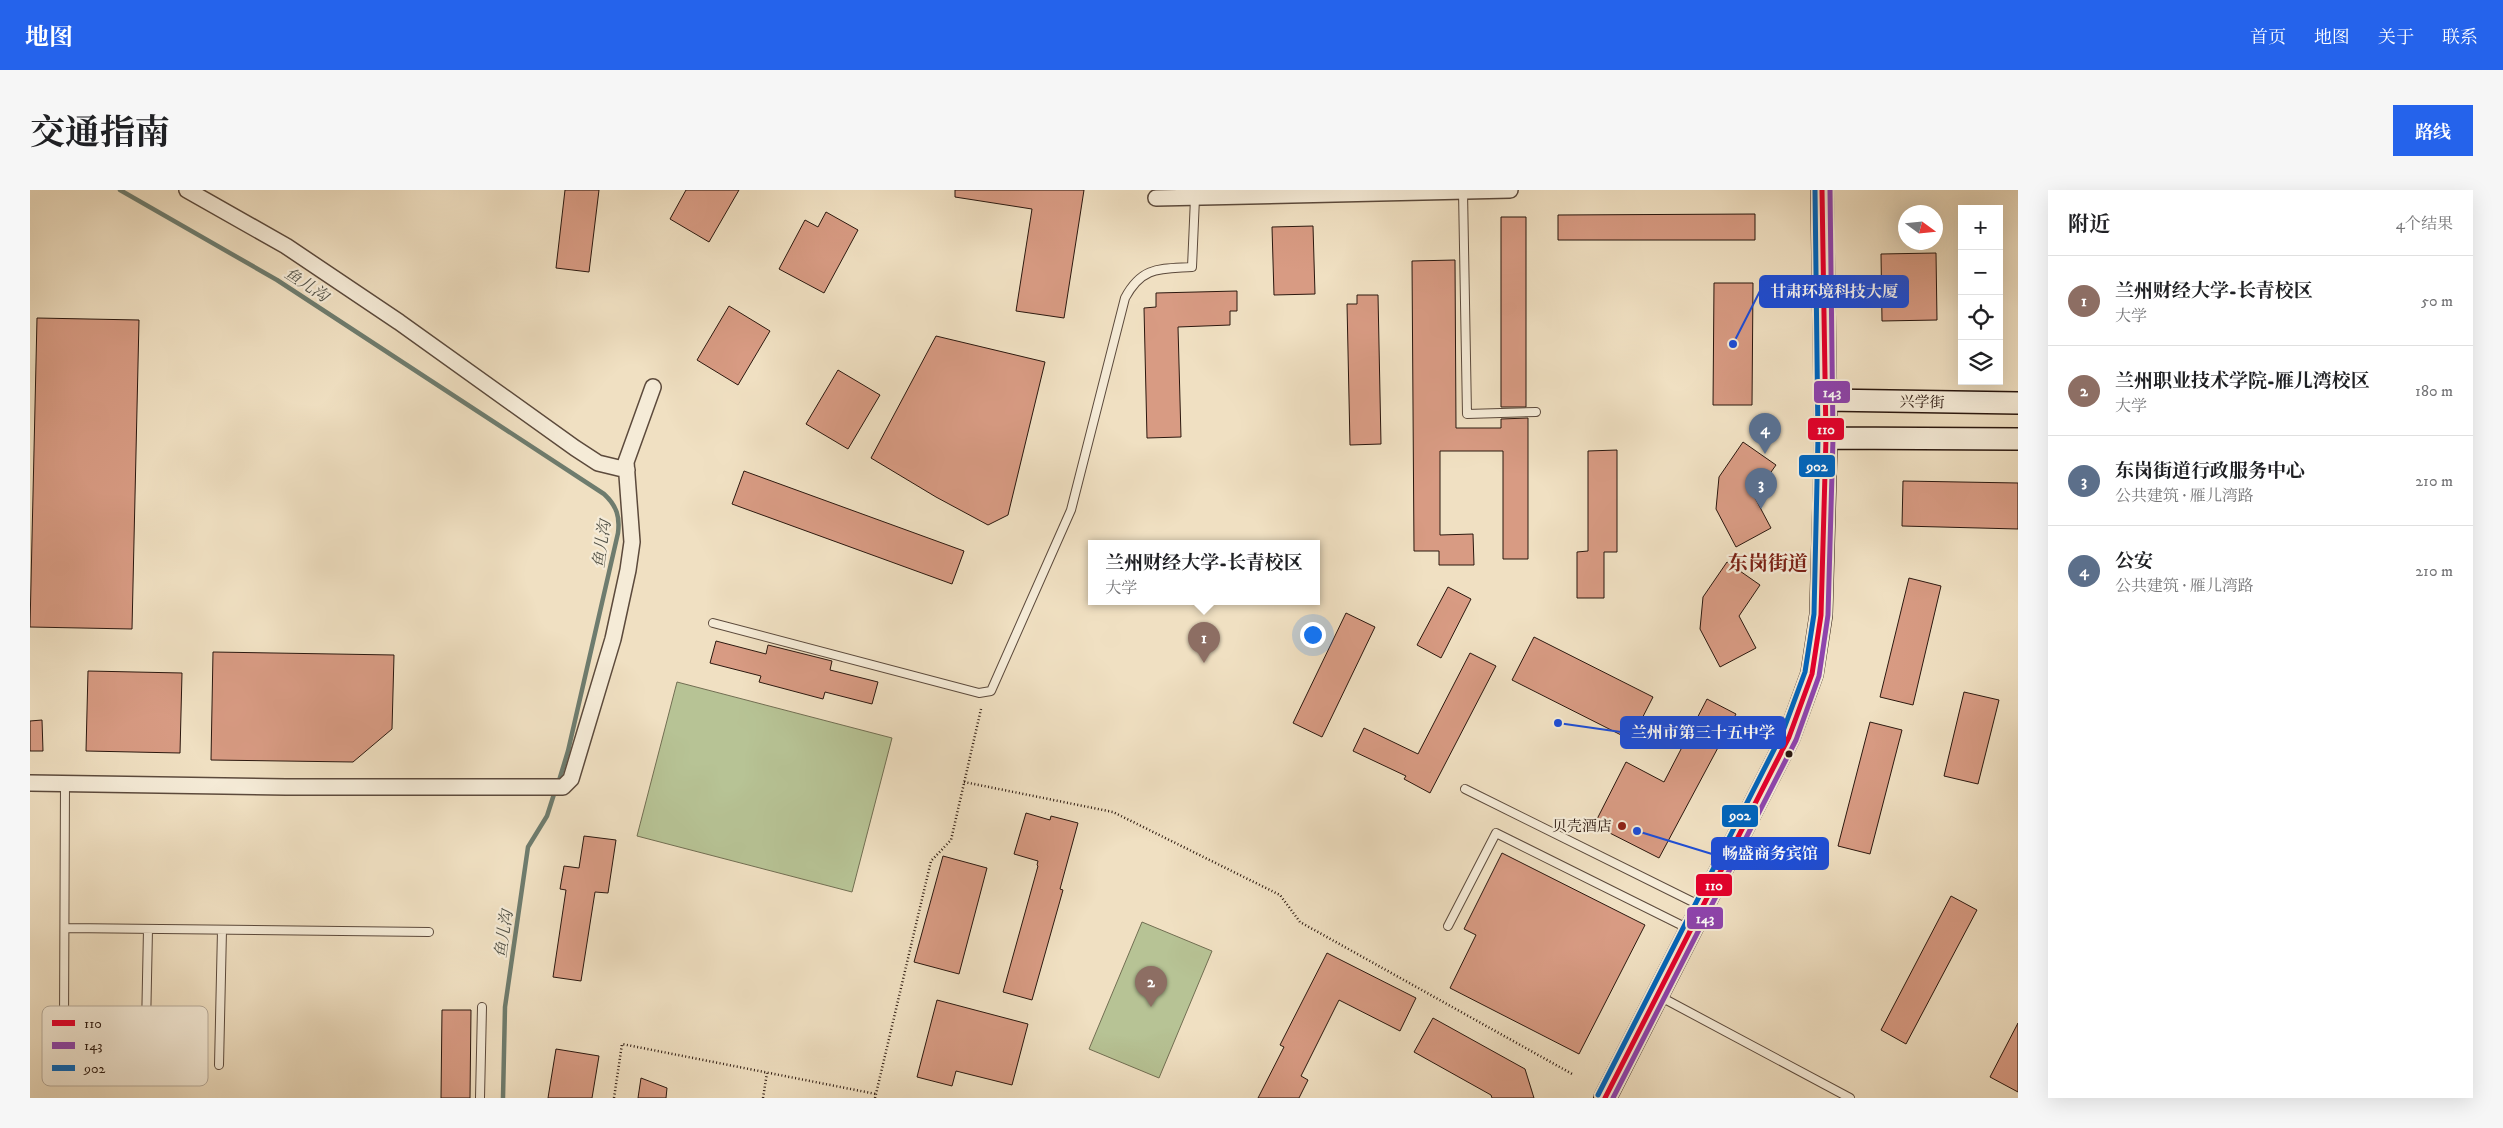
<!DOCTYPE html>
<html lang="zh">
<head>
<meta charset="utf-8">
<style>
	body { margin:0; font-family:"IM FELL DW Pica","Noto Serif SC",serif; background:#f6f6f6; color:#202124 }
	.controls { position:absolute; right:15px; top:15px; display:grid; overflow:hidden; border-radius:0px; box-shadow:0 5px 20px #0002 }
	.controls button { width:45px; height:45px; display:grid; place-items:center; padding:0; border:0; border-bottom:1px solid #e0e0e0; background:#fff; color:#202124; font:25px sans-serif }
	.compass { position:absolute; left:1868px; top:15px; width:45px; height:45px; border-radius:50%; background:#fff; box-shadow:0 5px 20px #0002; rotate:105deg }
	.you { position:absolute; left:1282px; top:444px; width:18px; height:18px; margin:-12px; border:4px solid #fff; border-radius:50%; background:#1a73e8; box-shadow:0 0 0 8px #1a73e833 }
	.badge { display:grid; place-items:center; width:32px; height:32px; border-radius:50%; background:#2563eb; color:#fff; font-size:16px; font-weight:700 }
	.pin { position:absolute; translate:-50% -41px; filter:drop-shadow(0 1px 2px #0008) }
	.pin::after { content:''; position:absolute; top:26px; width:18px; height:15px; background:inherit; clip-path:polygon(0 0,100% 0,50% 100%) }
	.popup { position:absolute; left:1058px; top:350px; width:232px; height:65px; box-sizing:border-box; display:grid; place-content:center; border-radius:0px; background:#fff; filter:drop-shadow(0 1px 4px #0005); font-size:16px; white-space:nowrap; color:#757577 }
	.popup b { font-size:19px; color:#202124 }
	.popup::after { content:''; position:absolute; left:50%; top:100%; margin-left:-10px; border:10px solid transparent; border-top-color:#fff }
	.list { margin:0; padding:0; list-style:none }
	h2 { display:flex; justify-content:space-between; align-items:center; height:65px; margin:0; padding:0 20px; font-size:21px }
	h2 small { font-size:16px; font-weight:400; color:#757577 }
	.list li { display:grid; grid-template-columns:32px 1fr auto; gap:15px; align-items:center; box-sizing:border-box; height:90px; padding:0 20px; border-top:1px solid #e0e0e0 }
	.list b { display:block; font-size:19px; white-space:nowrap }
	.list p { margin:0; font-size:16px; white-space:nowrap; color:#757577 }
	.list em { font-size:16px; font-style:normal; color:#757577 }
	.icon { flex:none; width:28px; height:28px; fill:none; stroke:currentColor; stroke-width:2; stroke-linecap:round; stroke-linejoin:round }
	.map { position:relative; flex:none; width:1988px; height:908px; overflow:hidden; border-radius:0px }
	header { display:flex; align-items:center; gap:30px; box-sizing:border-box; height:70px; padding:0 25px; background:#2563eb; color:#fff }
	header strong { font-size:24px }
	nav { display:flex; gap:28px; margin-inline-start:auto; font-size:18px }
	.intro { display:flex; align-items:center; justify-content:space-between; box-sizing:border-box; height:120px; padding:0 30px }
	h1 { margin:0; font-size:35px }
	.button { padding:12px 22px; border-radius:0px; background:#2563eb; color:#fff; font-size:18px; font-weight:700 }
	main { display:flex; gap:30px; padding:0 30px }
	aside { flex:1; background:#fff; border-radius:0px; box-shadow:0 5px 20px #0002 }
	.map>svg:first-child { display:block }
	.green { fill:#b7c395; stroke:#716e52 }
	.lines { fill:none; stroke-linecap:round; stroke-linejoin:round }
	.stream { stroke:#6e7c6e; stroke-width:4.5 }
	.building { fill:#d89b83; stroke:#2b180f }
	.lane-casing { stroke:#5c4a3c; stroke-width:10 }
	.street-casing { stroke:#5c4a3c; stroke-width:18 }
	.secondary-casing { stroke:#2b180f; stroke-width:24 }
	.path { stroke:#2b180f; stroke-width:2.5; stroke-dasharray:1 2.5; stroke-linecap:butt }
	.lane { stroke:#f5ebd7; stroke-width:8 }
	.street { stroke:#f5ebd7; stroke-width:15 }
	.secondary { stroke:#f5ebd7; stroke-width:21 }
	.bus-1-casing { stroke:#f5ebd7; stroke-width:9 }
	.bus-2-casing { stroke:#f5ebd7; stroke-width:9 }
	.bus-3-casing { stroke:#f5ebd7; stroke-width:9 }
	.bus-1 { stroke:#e4002b; stroke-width:5 }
	.bus-2 { stroke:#8e44ad; stroke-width:5 }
	.bus-3 { stroke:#0065bd; stroke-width:5 }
	.bus-dot { fill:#2b180f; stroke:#f5ebd7; stroke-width:2 }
	.poi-dot { fill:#8f2418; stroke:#f5ebd7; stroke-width:2 }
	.labels { text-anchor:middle; stroke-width:4.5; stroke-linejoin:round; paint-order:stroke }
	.street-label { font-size:15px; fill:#2b180f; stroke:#f5ebd7 }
	.poi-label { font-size:15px; fill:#2b180f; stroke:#f5ebd7; text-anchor:end }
	.water-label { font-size:16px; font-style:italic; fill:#525247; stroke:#f5ebd7 }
	.district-label { font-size:20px; font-weight:bold; fill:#7a1f14; stroke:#f5ebd7 }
	.key { fill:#f5ebd7; stroke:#b8ac9b; stroke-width:1 }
	.key-label { font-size:14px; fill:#2b180f }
	.leader { fill:none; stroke:#1d4ed8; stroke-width:2 }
	.callout-dot { fill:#1d4ed8; stroke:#f5ebd7; stroke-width:2 }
	.callout { fill:#1d4ed8; stroke:#1d4ed8; stroke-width:2 }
	.callout-label { font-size:16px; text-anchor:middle; font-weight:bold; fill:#fff }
	.line-badge { stroke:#f5ebd7; stroke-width:2 }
	.badge-label { font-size:14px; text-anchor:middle; font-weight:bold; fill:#fff }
</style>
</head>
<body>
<header>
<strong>地图</strong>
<nav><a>首页</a><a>地图</a><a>关于</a><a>联系</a></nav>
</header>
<div class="intro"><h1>交通指南</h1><a class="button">路线</a></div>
<main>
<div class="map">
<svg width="1988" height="908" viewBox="0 0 1988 908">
	<rect width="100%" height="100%" fill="#f0e0c2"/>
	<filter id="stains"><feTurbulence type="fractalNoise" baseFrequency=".004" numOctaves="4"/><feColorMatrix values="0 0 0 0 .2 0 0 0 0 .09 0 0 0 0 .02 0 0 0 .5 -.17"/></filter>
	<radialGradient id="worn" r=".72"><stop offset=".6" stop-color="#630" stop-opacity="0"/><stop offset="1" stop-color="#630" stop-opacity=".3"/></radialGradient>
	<path class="green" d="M647,492L862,548L822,702L607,646Z
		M1112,732L1182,761L1129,888L1059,859Z"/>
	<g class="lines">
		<path class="stream" d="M90,0L247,90L574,304C587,316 590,327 588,343L538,561L528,594
			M473,908L475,817L498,657L517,626L525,601"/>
	</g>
	<path class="building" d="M535,0H569L559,82L526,78Z
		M656,0H709L679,52L640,29Z
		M925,0H1054L1034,128L986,121L1002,19L925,7Z
		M796,22L828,40L794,103L749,79L775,30L788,37Z
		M1725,24V50H1528V25Z
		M1471,27H1496V217H1471Z
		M1283,36L1285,104L1244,105L1242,37Z
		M1906,63L1907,130L1852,131L1851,64Z
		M1425,70L1426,238H1471V229L1498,228V369H1473V261H1410V345L1443,344L1444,375H1409V361H1384L1382,71Z
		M1684,93H1723L1722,215H1683Z
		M1207,101V121H1200V135L1148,137L1151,247L1117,248L1114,118L1126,117V103Z
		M1327,105H1348L1351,254L1320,255L1317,114H1327Z
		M699,116L740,141L708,195L667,170Z
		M7,128L109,130L102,439L0,437Z
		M906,146L1015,172L978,325L958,335L906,307L841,268Z
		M808,180L850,205L818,259L776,234Z
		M1713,252L1746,275L1724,306L1741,338L1706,357L1686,319L1689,287Z
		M1587,260V362H1574V408H1547V362L1558,361V261Z
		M714,281L934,361L922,394L702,314Z
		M1873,291L1988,293V339L1872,336Z
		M1697,372L1730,395L1709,426L1726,458L1690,477L1670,439L1673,407Z
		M1879,388L1911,396L1883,515L1850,507Z
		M1418,397L1441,409L1411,468L1387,455Z
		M1316,423L1345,437L1292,547L1263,533Z
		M1504,447L1623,507L1601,550L1482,490Z
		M686,451L736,464L738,455L802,471L800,480L848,492L842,514L795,502L793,509L729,492L731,486L680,473Z
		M183,462L364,465L362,539L323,572L181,570Z
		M1440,463L1466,476L1400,603L1374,589L1376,586L1323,561L1334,538L1388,564Z
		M58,481L152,483L150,563L56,561Z
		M1934,502L1969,510L1948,594L1914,586Z
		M1677,509L1706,524L1629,668L1564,635L1596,572L1634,592Z
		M12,530L13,561H0V531Z
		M1840,532L1872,540L1840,664L1808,656Z
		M996,623L1020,630L1021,626L1048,633L1030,699L1033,700L1002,810L973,802L1008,676L1007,675L1008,671L984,664Z
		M554,646L586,650L578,703L565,702L551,791L523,787L536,700L530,699L534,676L549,678Z
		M1472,663L1615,735L1549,864L1420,798L1446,745L1434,739Z
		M913,666L957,678L929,784L884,772Z
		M1921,706L1947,720L1876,854L1851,840Z
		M1297,763L1386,808L1370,841L1309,810L1271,886L1278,890L1269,908H1228L1254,857L1250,855Z
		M907,810L998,834L982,895L926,881L922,896L887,887Z
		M412,820H441L440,908H411Z
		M1403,828L1495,879L1504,908H1462L1461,905L1384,862Z
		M1988,833V902L1960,887Z
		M526,859L569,866L562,908H518Z
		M611,888L637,898L636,908H608Z"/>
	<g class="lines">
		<g class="lane-casing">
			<path id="lane" d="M1433,1L1437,224L1506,222
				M683,433L949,503L961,501L1041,320L1095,108C1112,76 1130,79 1162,77L1165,8
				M1435,599L1671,716
				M1418,736L1466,643L1659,739
				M36,738L399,742
				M1629,806L1820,908
				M34,835L35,593
				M189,875L192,740
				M115,888L118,739
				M450,908L452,817"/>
		</g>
		<g class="street-casing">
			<path id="street" d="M157,0L256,56L369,132L545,258L568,273L597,280
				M1126,8L1480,0
				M0,593L256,597H533L541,589L583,449L598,380L602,352L596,272L623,197"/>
		</g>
		<g class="secondary-casing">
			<path id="secondary" d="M1796,210L1988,213
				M1796,248L1988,249
				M1575,908L1759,547L1782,484L1791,425L1796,248L1792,0"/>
		</g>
		<path class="path" d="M934,592L1083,622L1250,705L1270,732L1544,885
			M584,908L592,854L846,904
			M733,908L737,883
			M845,908L901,671L921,650L951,519"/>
		<use href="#lane" class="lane"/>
		<use href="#street" class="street"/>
		<use href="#secondary" class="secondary"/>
		<g class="bus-1-casing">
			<path id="bus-1" d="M1575,908L1759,547L1782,484L1791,425L1796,248L1792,0"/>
		</g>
		<g class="bus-2-casing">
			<path id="bus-2" d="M1583,908L1766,550L1789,486L1798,425L1803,248L1800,0"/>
		</g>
		<g class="bus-3-casing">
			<path id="bus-3" d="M1568,905L1752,544L1775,482L1784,424L1788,248L1785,0"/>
		</g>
		<use href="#bus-1" class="bus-1"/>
		<use href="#bus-2" class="bus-2"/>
		<use href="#bus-3" class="bus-3"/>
	</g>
	<circle class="bus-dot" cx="1759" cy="564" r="4.5"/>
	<circle class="poi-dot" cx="1592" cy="636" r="5"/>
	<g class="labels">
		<g class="street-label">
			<text transform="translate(1892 212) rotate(1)" y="5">兴学街</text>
		</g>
		<g class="poi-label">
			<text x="1582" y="641">贝壳酒店</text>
		</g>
		<g class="water-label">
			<text transform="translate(277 94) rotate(33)" y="6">鱼儿沟</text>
			<text transform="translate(571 354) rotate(-82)" y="6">鱼儿沟</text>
			<text transform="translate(473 744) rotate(-82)" y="6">鱼儿沟</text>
		</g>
		<g class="district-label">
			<text x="1738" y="380">东岗街道</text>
		</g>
	</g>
	<rect x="12" y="816" width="166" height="80" rx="8" class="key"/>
	<rect x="22" y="830" width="23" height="6" fill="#e4002b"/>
	<rect x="22" y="852" width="23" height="7" fill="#8e44ad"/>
	<rect x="22" y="875" width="23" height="6" fill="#0065bd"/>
	<g class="key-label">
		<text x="54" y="838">110</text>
		<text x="54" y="860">143</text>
		<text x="54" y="883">902</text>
	</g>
	<path class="leader" d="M1703 154L1730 101M1528 533L1591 542M1607 641L1682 664"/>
	<g class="callout-dot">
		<circle cx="1703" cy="154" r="5"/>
		<circle cx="1528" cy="533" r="5"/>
		<circle cx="1607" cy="641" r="5"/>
	</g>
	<g class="callout">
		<rect x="1730" y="86" width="148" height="31" rx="5"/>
		<rect x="1591" y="527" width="164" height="31" rx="5"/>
		<rect x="1682" y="648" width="116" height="31" rx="5"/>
	</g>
	<g class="callout-label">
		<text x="1804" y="107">甘肃环境科技大厦</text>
		<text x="1673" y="548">兰州市第三十五中学</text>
		<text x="1740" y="669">畅盛商务宾馆</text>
	</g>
	<g class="line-badge">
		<rect x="1783" y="190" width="38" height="24" rx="5" fill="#8e44ad"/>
		<rect x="1777" y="227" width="38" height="24" rx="5" fill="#e4002b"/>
		<rect x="1768" y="264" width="38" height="24" rx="5" fill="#0065bd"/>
		<rect x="1691" y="614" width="38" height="24" rx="5" fill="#0065bd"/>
		<rect x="1665" y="683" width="38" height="24" rx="5" fill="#e4002b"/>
		<rect x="1656" y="716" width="38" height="24" rx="5" fill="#8e44ad"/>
	</g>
	<g class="badge-label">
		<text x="1802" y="207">143</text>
		<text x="1796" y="244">110</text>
		<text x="1787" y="281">902</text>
		<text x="1710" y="630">902</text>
		<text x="1684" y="700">110</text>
		<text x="1675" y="733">143</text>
	</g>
	<rect width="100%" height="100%" filter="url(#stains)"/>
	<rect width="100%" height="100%" fill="url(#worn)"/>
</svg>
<div class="controls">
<button>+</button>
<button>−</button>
<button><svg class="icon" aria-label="locate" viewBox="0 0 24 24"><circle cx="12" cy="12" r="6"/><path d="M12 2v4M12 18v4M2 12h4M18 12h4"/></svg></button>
<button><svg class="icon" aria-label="layers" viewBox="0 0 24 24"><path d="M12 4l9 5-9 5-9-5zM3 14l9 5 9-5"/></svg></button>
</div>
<svg class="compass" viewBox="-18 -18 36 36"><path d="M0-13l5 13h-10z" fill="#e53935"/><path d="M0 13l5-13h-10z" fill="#757577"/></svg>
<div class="you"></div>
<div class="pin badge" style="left:1174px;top:473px;background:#8d6e63">1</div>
<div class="popup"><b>兰州财经大学-长青校区</b>大学</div>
<div class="pin badge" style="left:1121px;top:817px;background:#8d6e63">2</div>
<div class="pin badge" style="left:1731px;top:319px;background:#5c6f8a">3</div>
<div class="pin badge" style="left:1735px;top:264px;background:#5c6f8a">4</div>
</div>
<aside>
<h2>附近<small>4个结果</small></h2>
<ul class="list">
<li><span class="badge" style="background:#8d6e63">1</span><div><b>兰州财经大学-长青校区</b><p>大学</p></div><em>50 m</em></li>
<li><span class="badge" style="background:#8d6e63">2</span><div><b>兰州职业技术学院-雁儿湾校区</b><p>大学</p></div><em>180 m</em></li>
<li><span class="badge" style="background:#5c6f8a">3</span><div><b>东岗街道行政服务中心</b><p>公共建筑 · 雁儿湾路</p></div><em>210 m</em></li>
<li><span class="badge" style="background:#5c6f8a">4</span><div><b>公安</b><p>公共建筑 · 雁儿湾路</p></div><em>210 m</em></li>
</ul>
</aside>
</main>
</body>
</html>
